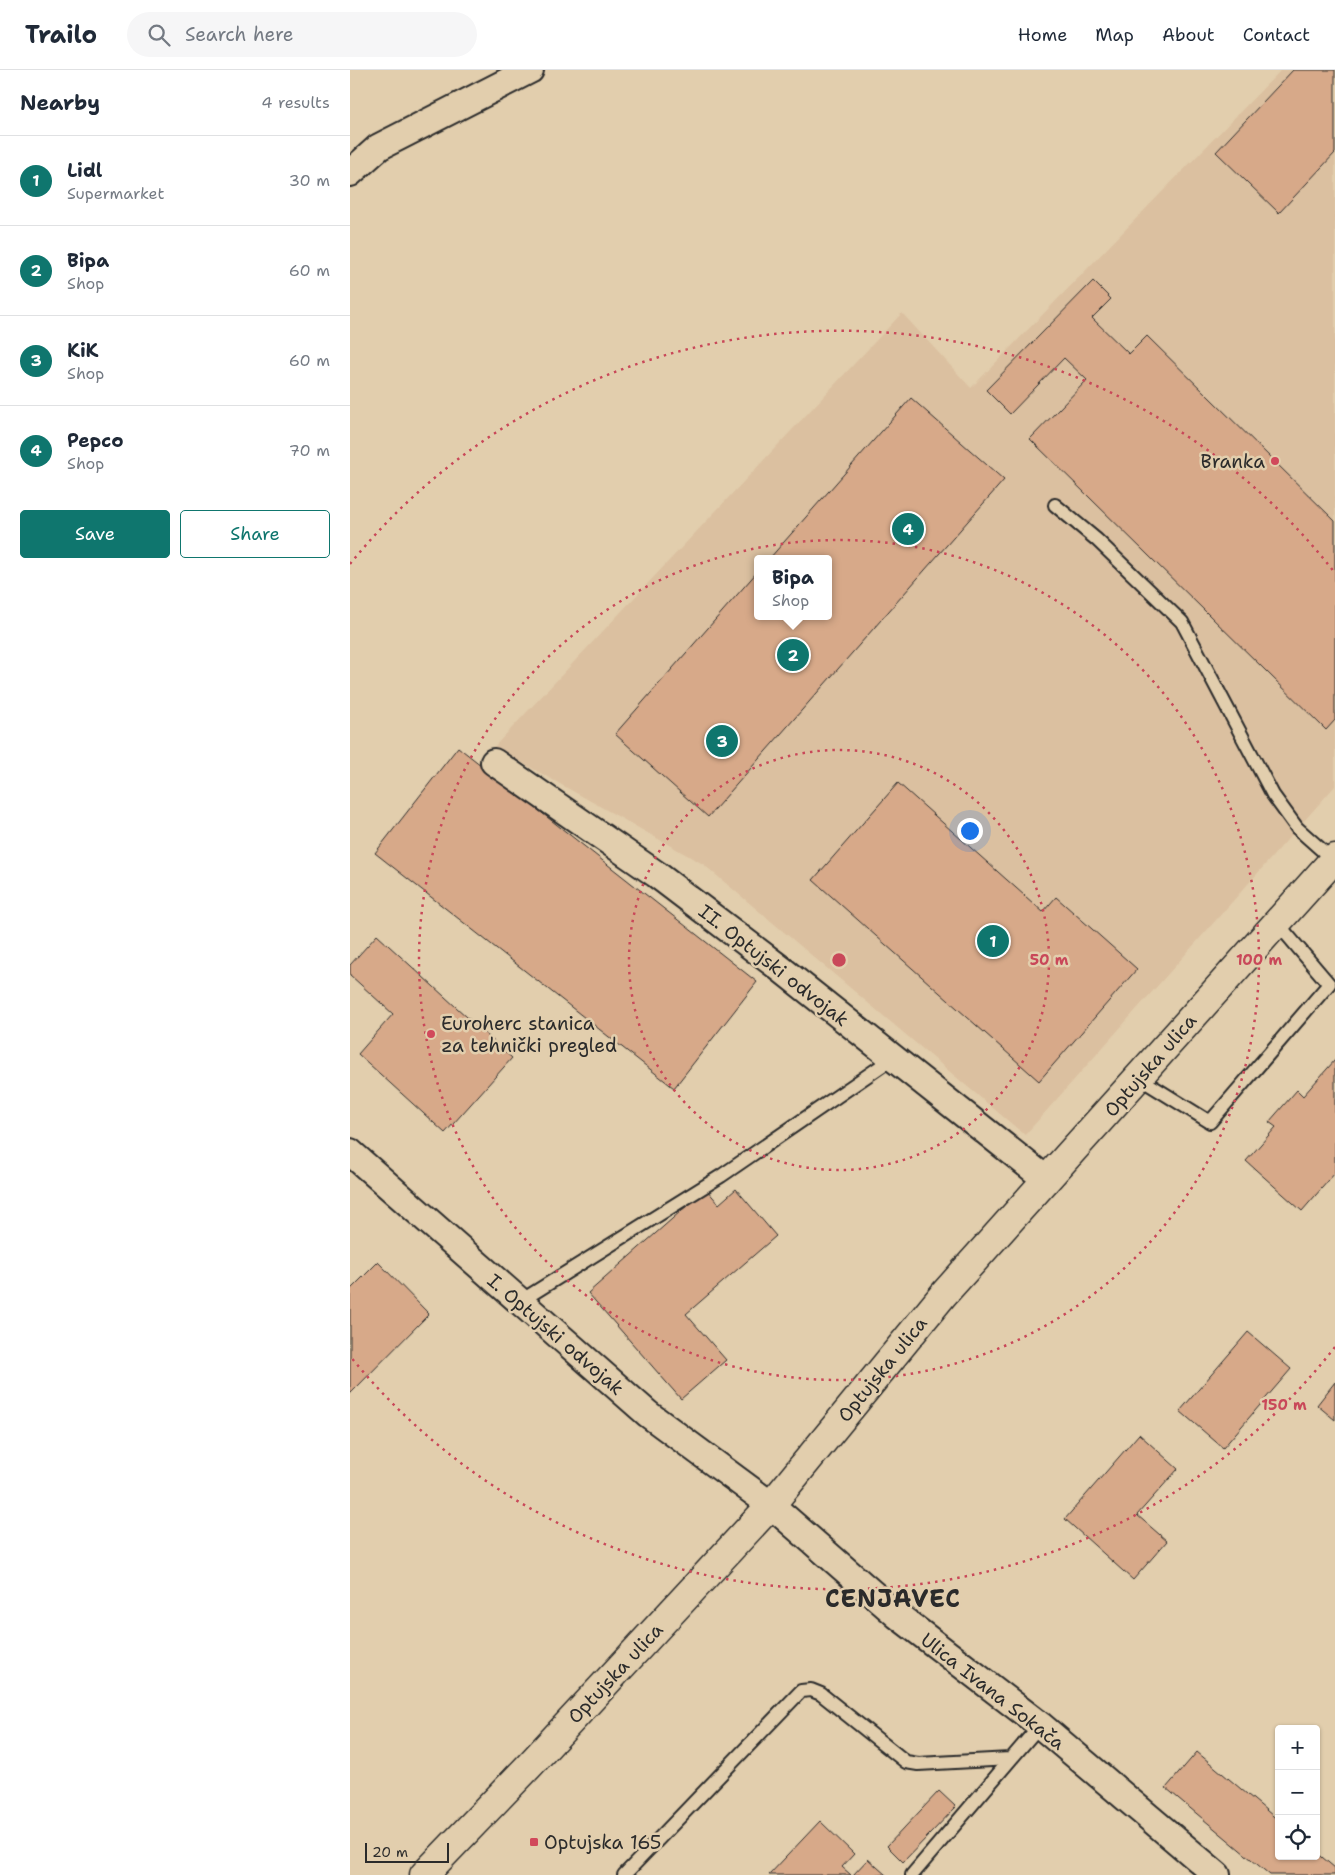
<!DOCTYPE html>
<html lang="en">
<head>
<meta charset="utf-8">
<style>
	body { margin:0; font-family:"Shantell Sans",sans-serif; background:#f6f6f7; color:#1f2937 }
	.controls { position:absolute; right:15px; bottom:15px; display:grid; overflow:hidden; border-radius:5px; box-shadow:0 1px 4px #0004 }
	.controls button { width:45px; height:45px; display:grid; place-items:center; padding:0; border:0; border-bottom:1px solid #e0e1e3; background:#fff; color:#1f2937; font:25px sans-serif }
	.scale { position:absolute; left:15px; bottom:12px; width:84px; box-sizing:border-box; padding-left:5px; border:2px solid #2b2b2b; border-top:0; font-size:14px; line-height:18px; white-space:nowrap; color:#2b2b2b; -webkit-text-stroke:4px #e2cead; paint-order:stroke }
	.you { position:absolute; left:619px; top:760px; width:18px; height:18px; margin:-12px; border:4px solid #fff; border-radius:50%; background:#1a73e8; box-shadow:0 0 0 8px #1a73e833 }
	.badge { display:grid; place-items:center; width:32px; height:32px; border-radius:50%; background:#0f766e; color:#fff; font-size:16px; font-weight:700 }
	.pin { position:absolute; translate:-50% -50%; border:2px solid #fff; box-shadow:0 1px 5px #0006 }
	.popup { position:absolute; left:404px; top:485px; width:78px; height:65px; box-sizing:border-box; display:grid; place-content:center; border-radius:5px; background:#fff; filter:drop-shadow(0 1px 4px #0005); font-size:16px; white-space:nowrap; color:#747a83 }
	.popup b { font-size:19px; color:#1f2937 }
	.popup::after { content:''; position:absolute; left:50%; top:100%; margin-left:-10px; border:10px solid transparent; border-top-color:#fff }
	.list { margin:0; padding:0; list-style:none }
	h2 { display:flex; justify-content:space-between; align-items:center; height:65px; margin:0; padding:0 20px; font-size:21px }
	h2 small { font-size:16px; font-weight:400; color:#747a83 }
	.list li { display:grid; grid-template-columns:32px 1fr auto; gap:15px; align-items:center; box-sizing:border-box; height:90px; padding:0 20px; border-top:1px solid #e0e1e3 }
	.list b { display:block; font-size:19px; white-space:nowrap }
	.list p { margin:0; font-size:16px; white-space:nowrap; color:#747a83 }
	.list em { font-size:16px; font-style:normal; color:#747a83 }
	.actions { display:flex; gap:10px; padding:15px 20px }
	.actions a { flex:1; padding:11px 0; border:1px solid #0f766e; border-radius:5px; text-align:center; font-size:18px; color:#0f766e }
	.actions .main { background:#0f766e; color:#fff }
	.icon { flex:none; width:28px; height:28px; fill:none; stroke:currentColor; stroke-width:2; stroke-linecap:round; stroke-linejoin:round }
	.map { position:relative; flex:none; width:985px; height:1805px; overflow:hidden }
	header { display:flex; align-items:center; gap:30px; box-sizing:border-box; height:70px; padding:0 25px; background:#fff; border-bottom:1px solid #e0e1e3 }
	header strong { font-size:24px }
	nav { display:flex; gap:28px; margin-inline-start:auto; font-size:18px }
	.search { width:350px; height:45px; background:#f6f6f7; display:flex; align-items:center; gap:12px; box-sizing:border-box; padding:0 18px; border-radius:28px; color:#747a83; font-size:19px }
	main { display:flex }
	aside { flex:1; background:#fff }
	.map>svg:first-child { display:block }
	.built { fill:#dbc0a0; fill-rule:evenodd }
	.building { fill:#d7a989; stroke:#2b2b2b }
	.lines { fill:none; stroke-linecap:round; stroke-linejoin:round }
	.lane-casing { stroke:#2b2b2b; stroke-width:16 }
	.street-casing { stroke:#2b2b2b; stroke-width:30 }
	.secondary-casing { stroke:#2b2b2b; stroke-width:31 }
	.lane { stroke:#e2cead; stroke-width:12 }
	.street { stroke:#e2cead; stroke-width:26 }
	.secondary { stroke:#e2cead; stroke-width:28 }
	.ring { fill:none; stroke:#c94859; stroke-width:2.5; stroke-dasharray:2.5 5 }
	.poi-dot { fill:#d1495b; stroke:#e2cead; stroke-width:2 }
	.labels { text-anchor:middle; stroke-width:5; stroke-linejoin:round; paint-order:stroke }
	.poi-label { font-size:19px; fill:#2b2b2b; stroke:#e2cead; text-anchor:start }
	.street-label { font-size:19px; fill:#2b2b2b; stroke:#e2cead }
	.district-label { font-size:24px; font-weight:bold; letter-spacing:1px; fill:#2b2b2b; stroke:#e2cead }
	.centre { fill:#c94859; stroke:#e2cead; stroke-width:2.5 }
	.ring-label { font-size:15px; text-anchor:middle; font-weight:bold; fill:#c94859; stroke:#e2cead; stroke-width:5; stroke-linejoin:round; paint-order:stroke }
</style>
</head>
<body>
<header>
<strong>Trailo</strong>
<div class="search"><svg class="icon" aria-label="search" viewBox="0 0 24 24"><circle cx="10" cy="10" r="6"/><path d="M15 15l6 6"/></svg>Search here</div>
<nav><a>Home</a><a>Map</a><a>About</a><a>Contact</a></nav>
</header>
<main>
<aside>
<h2>Nearby<small>4 results</small></h2>
<ul class="list">
<li><span class="badge">1</span><div><b>Lidl</b><p>Supermarket</p></div><em>30 m</em></li>
<li><span class="badge">2</span><div><b>Bipa</b><p>Shop</p></div><em>60 m</em></li>
<li><span class="badge">3</span><div><b>KiK</b><p>Shop</p></div><em>60 m</em></li>
<li><span class="badge">4</span><div><b>Pepco</b><p>Shop</p></div><em>70 m</em></li>
</ul>
<div class="actions"><a class="main">Save</a><a>Share</a></div>
</aside>
<div class="map">
<svg width="985" height="1805" viewBox="0 0 985 1805">
	<rect width="100%" height="100%" fill="#e2cead"/>
	<filter id="ink" filterUnits="userSpaceOnUse"><feTurbulence type="fractalNoise" baseFrequency=".02" numOctaves="2"/><feDisplacementMap in="SourceGraphic" scale="10" xChannelSelector="R" yChannelSelector="G"/><feConvolveMatrix kernelMatrix="1 2 1 2 8 2 1 2 1" color-interpolation-filters="sRGB"/></filter>
	<g filter="url(#ink)">
		<path class="built" d="M931,0H985V716L675,1065L353,794L144,677L552,243L621,318ZM408,489H478V546H408Z"/>
		<path class="building" d="M943,0H985V83L929,143L866,82Z
			M743,211L761,229L742,248L779,284L797,266L985,451V650L976,660L680,369L737,310L714,288L660,344L636,320Z
			M561,328L654,410L358,747L265,664L408,501V546H478V489H419Z
			M108,677L407,912L324,1018L25,783Z
			M548,713L693,842L706,827L787,899L689,1011L463,810Z
			M27,865L162,988L95,1063L8,984L43,944L0,905V895Z
			M985,990V1103L952,1141L896,1091L926,1057L919,1052L947,1020L953,1026Z
			M356,1119L369,1134L386,1119L426,1166L336,1244L376,1290L331,1329L238,1223Z
			M28,1192L79,1244L0,1324V1220Z
			M898,1262L941,1299L873,1378L830,1341Z
			M985,1312V1350L967,1335Z
			M789,1364L828,1399L787,1445L817,1471L783,1510L715,1449Z
			M847,1682L929,1751V1786H966V1782L985,1798V1805H920L816,1718Z
			M589,1721L606,1737L553,1792L537,1776Z
			M470,1751L504,1784L492,1797L501,1805H419Z
			M518,1789L536,1805H503Z"/>
		<g class="lines">
			<g class="lane-casing">
				<path id="lane" d="M705,435L747,470L832,552L923,725L947,758L983,790
					M789,1008L860,1052L979,914L928,854
					M169,1232L371,1106L543,988
					M274,1805L451,1621L461,1620L471,1624L556,1692L568,1694L660,1689
					M562,1805L690,1655"/>
			</g>
			<g class="street-casing">
				<path id="street" d="M0,103L29,77L180,0
					M144,692L306,804L431,899L697,1110
					M0,1082L298,1344L421,1435L547,1545L690,1655L867,1805"/>
			</g>
			<g class="secondary-casing">
				<path id="secondary" d="M74,1805L178,1697L421,1435L593,1225L985,788"/>
			</g>
			<use href="#lane" class="lane"/>
			<use href="#street" class="street"/>
			<use href="#secondary" class="secondary"/>
		</g>
	</g>
	<g class="ring">
		<circle cx="489" cy="890" r="210"/>
		<circle cx="489" cy="890" r="420"/>
		<path d="M985 1277A629 629 0 0 1 0 1286M0 494A629 629 0 0 1 985 503"/>
	</g>
	<g class="poi-dot">
		<circle cx="925" cy="391" r="5"/>
		<circle cx="81" cy="964" r="5"/>
		<rect x="179" y="1767" width="10" height="10" rx="2.5"/>
	</g>
	<g class="labels">
		<g class="poi-label">
			<text x="915" y="398" text-anchor="end">Branka</text>
			<text x="91" y="960">Euroherc stanica<tspan x="91" dy="22">za tehnički pregled</tspan></text>
			<text x="194" y="1779">Optujska 165</text>
		</g>
		<g class="street-label">
			<text transform="translate(424 895) rotate(38)" y="7">II. Optujski odvojak</text>
			<text transform="translate(800 995) rotate(-49)" y="7">Optujska ulica</text>
			<text transform="translate(206 1264) rotate(41)" y="7">I. Optujski odvojak</text>
			<text transform="translate(532 1299) rotate(-51)" y="7">Optujska ulica</text>
			<text transform="translate(265 1603) rotate(-47)" y="7">Optujska ulica</text>
			<text transform="translate(643 1621) rotate(38)" y="7">Ulica Ivana Sokača</text>
		</g>
		<g class="district-label">
			<text x="543" y="1537">CENJAVEC</text>
		</g>
	</g>
	<circle cx="489" cy="890" r="8" class="centre"/>
	<g class="ring-label">
		<text x="699" y="895">50 m</text>
		<text x="909" y="895">100 m</text>
		<text x="934" y="1340">150 m</text>
	</g>
</svg>
<div class="controls">
<button>+</button>
<button>−</button>
<button><svg class="icon" aria-label="locate" viewBox="0 0 24 24"><circle cx="12" cy="12" r="6"/><path d="M12 2v4M12 18v4M2 12h4M18 12h4"/></svg></button>
</div>
<div class="scale">20 m</div>
<div class="you"></div>
<div class="pin badge" style="left:643px;top:871px">1</div>
<div class="pin badge" style="left:443px;top:585px">2</div>
<div class="popup"><b>Bipa</b>Shop</div>
<div class="pin badge" style="left:372px;top:671px">3</div>
<div class="pin badge" style="left:558px;top:459px">4</div>
</div>
</main>
</body>
</html>
